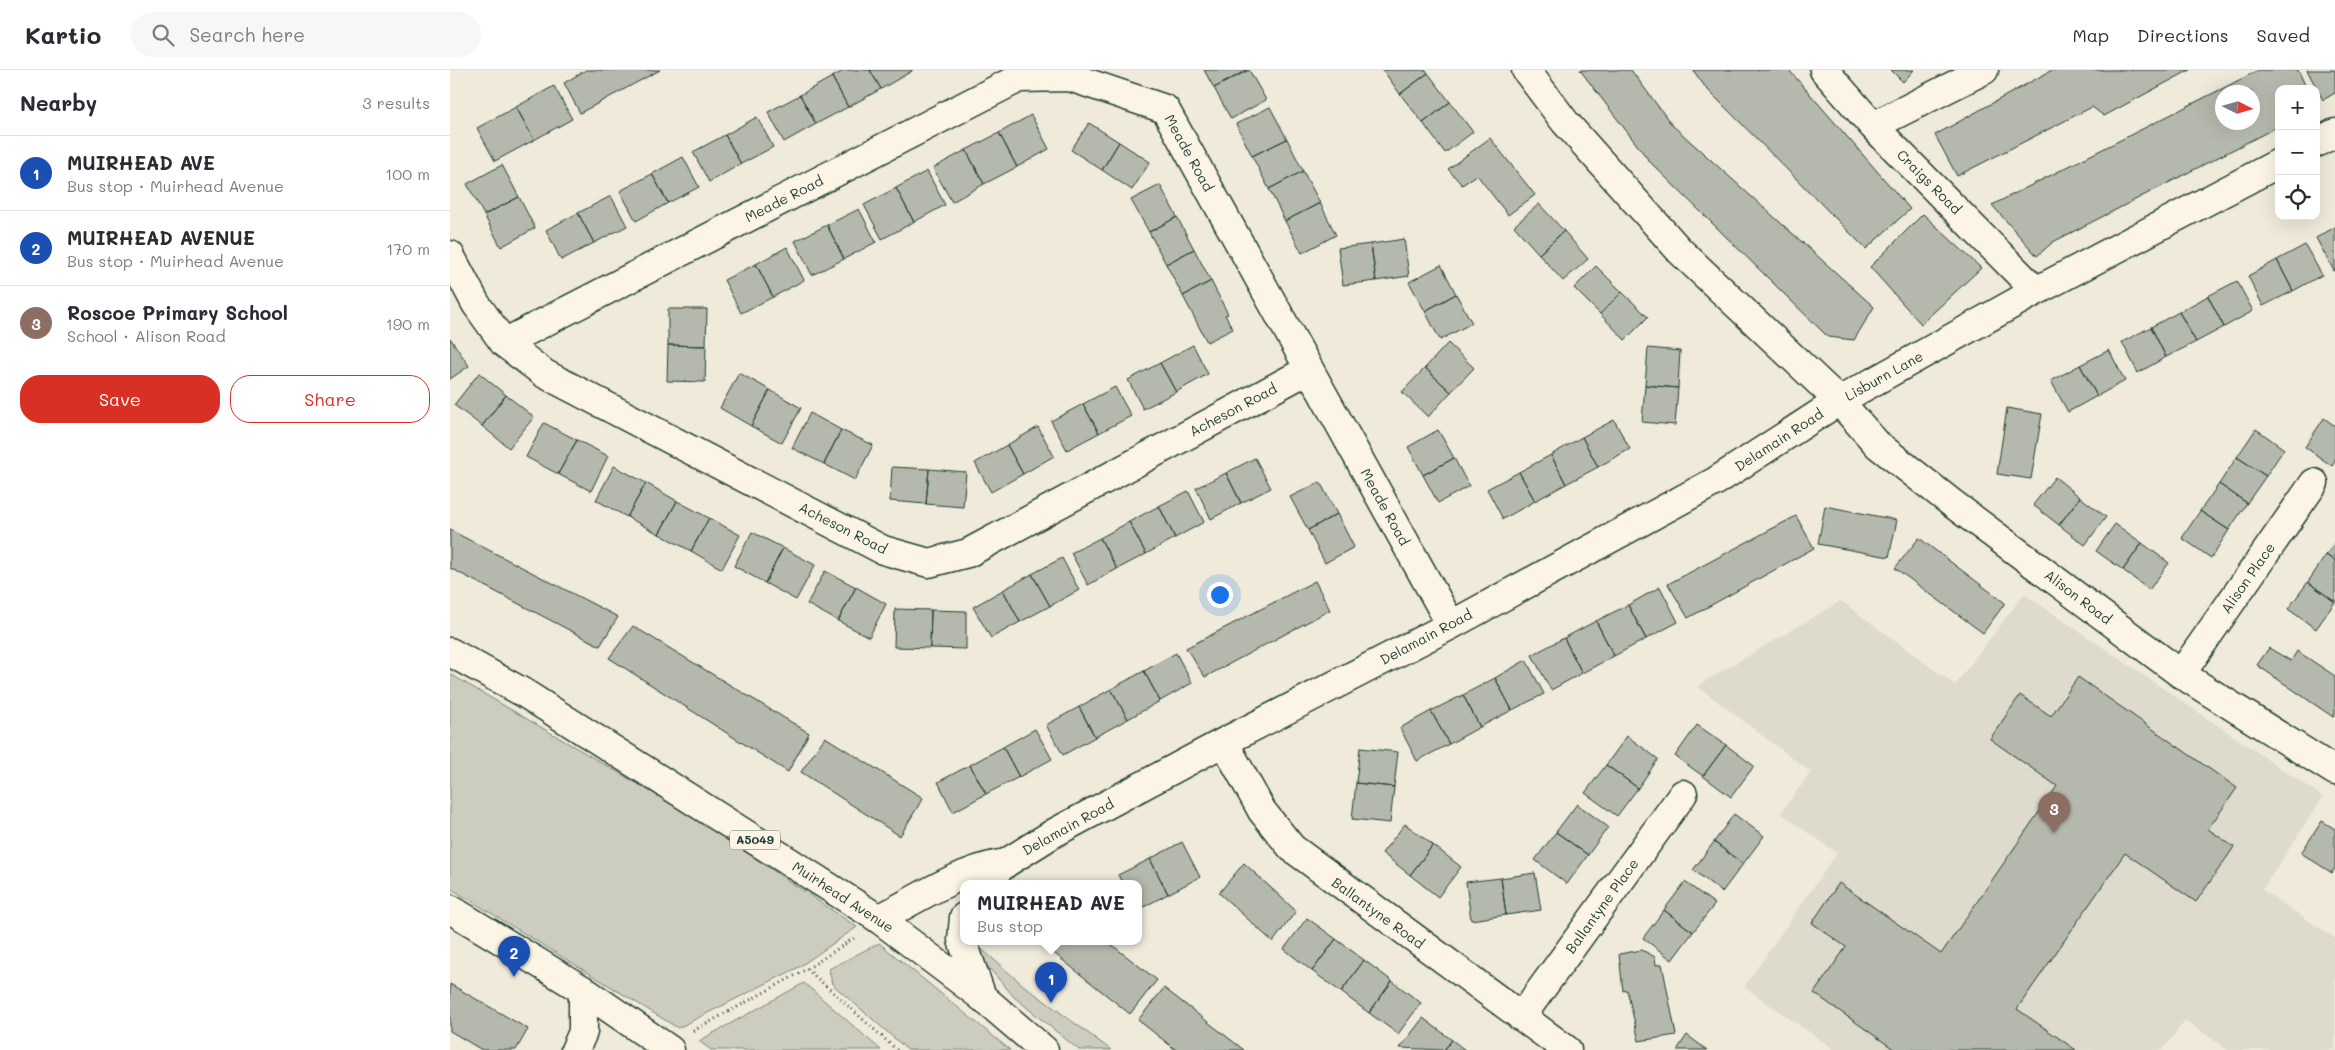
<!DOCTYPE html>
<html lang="en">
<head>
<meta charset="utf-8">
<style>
	body { margin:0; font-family:Mali,sans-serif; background:#f7f7f7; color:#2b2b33 }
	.controls { position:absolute; right:15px; top:15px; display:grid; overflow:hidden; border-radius:10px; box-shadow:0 5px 20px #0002 }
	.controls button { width:45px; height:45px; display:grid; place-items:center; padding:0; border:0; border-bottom:1px solid #e1e1e2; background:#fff; color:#2b2b33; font:25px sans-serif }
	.compass { position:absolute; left:1765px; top:15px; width:45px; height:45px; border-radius:50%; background:#fff; box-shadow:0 5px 20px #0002; rotate:95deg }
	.you { position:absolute; left:769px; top:524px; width:18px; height:18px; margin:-12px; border:4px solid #fff; border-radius:50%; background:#1a73e8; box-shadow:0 0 0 8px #1a73e833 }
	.badge { display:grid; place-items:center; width:32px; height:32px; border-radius:50%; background:#d93025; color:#fff; font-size:16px; font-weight:700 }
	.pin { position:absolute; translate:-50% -41px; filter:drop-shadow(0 1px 2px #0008) }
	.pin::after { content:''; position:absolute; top:26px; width:18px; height:15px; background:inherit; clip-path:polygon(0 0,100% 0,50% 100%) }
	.popup { position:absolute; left:510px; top:810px; width:182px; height:65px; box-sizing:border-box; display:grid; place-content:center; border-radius:10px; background:#fff; filter:drop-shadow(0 1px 4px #0005); font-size:16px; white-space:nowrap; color:#7c7c81 }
	.popup b { font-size:19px; color:#2b2b33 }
	.popup::after { content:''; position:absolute; left:50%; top:100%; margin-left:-10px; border:10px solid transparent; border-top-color:#fff }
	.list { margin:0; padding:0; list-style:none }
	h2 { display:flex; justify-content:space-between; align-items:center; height:65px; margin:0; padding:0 20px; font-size:21px }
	h2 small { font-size:16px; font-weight:400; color:#7c7c81 }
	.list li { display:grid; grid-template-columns:32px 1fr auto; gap:15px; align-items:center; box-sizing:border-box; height:75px; padding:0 20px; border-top:1px solid #e1e1e2 }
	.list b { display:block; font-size:19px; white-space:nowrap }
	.list p { margin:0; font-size:16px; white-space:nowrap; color:#7c7c81 }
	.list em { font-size:16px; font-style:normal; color:#7c7c81 }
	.actions { display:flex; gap:10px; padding:15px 20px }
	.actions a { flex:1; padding:11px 0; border:1px solid #d93025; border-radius:20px; text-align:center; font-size:18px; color:#d93025 }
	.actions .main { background:#d93025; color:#fff }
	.icon { flex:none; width:28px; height:28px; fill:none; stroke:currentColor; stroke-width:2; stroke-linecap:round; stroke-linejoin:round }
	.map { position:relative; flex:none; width:1885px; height:980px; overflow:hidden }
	header { display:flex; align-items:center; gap:30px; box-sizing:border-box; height:70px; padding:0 25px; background:#fff; border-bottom:1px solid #e1e1e2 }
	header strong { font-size:24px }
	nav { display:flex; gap:28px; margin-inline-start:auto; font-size:18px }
	.search { width:350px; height:45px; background:#f7f7f7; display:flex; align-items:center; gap:12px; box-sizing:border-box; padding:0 18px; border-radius:28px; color:#7c7c81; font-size:19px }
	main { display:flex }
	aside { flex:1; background:#fff }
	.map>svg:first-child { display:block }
	.built { fill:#dedbcc }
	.green { fill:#cccdbf; stroke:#76857a }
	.building { fill:#b5b9ad; stroke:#1f3d34; fill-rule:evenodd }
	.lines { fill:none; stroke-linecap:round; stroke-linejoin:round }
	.minor-casing { stroke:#1f3d34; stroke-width:31 }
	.highway-casing { stroke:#1f3d34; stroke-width:31 }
	.path { stroke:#1f3d34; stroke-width:3; stroke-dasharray:1 4; stroke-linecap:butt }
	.minor { stroke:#fcf5e5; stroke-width:28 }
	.highway { stroke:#fcf5e5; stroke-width:28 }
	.labels { text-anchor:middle; stroke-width:4.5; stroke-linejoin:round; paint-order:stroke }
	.shield { fill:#fcf5e5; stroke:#617469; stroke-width:1 }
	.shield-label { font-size:12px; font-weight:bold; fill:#1f3d34 }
	.street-label { font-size:14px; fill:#1f3d34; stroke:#fcf5e5 }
</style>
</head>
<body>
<header>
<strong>Kartio</strong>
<div class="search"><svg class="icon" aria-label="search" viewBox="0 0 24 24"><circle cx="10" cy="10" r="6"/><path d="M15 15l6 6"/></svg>Search here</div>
<nav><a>Map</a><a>Directions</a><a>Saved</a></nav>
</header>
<main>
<aside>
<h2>Nearby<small>3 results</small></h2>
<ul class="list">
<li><span class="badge" style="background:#1a4fb4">1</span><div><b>MUIRHEAD AVE</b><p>Bus stop · Muirhead Avenue</p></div><em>100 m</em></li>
<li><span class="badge" style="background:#1a4fb4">2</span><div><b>MUIRHEAD AVENUE</b><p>Bus stop · Muirhead Avenue</p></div><em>170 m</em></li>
<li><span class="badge" style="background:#8d6e63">3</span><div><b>Roscoe Primary School</b><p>School · Alison Road</p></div><em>190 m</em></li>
</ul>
<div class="actions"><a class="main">Save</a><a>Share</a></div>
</aside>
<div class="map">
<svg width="1885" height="980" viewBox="0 0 1885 980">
	<rect width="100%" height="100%" fill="#efeada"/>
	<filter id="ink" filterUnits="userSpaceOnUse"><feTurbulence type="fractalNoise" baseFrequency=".02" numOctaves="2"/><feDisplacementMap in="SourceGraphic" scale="10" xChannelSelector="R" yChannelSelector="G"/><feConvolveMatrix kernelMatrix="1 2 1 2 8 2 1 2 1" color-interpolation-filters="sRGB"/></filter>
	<g filter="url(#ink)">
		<path class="built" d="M1574,524L1873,727L1812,820L1885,868V980H1778L1735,950L1713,980H1385L1294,917L1387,783L1331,743L1361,702L1247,616L1391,531L1505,615Z"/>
		<path class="green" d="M0,604L241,745L407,857L349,897L228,958L0,818Z
			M429,873L560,980H458L382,914L379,899Z
			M527,875L573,915L661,980H629L564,927L533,891Z
			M354,913L431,980H261L249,971Z"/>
		<path class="building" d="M136,0H210L130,43L114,13Z
			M395,0H420L431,19L398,37L382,7Z
			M420,0H462V1L431,19Z
			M754,0H797L764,18Z
			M799,0L816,30L781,49L764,18Z
			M933,0H976L978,3L950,24Z
			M1130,0H1181L1222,55L1424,237L1404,270L1378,267L1200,92Z
			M1243,0H1339L1460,139L1416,179L1256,18Z
			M1441,0H1464L1453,12Z
			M1602,0H1740L1654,46L1642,37L1507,106L1485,65Z
			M1809,0H1848L1857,19H1829V56L1603,172L1587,186L1542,135ZM1772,22H1802V52H1772Z
			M1857,0H1885V23L1873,30Z
			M978,3L1000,32L973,53L950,24Z
			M382,7L398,37L366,54L350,25Z
			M104,16L122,49L84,70L66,37Z
			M350,25L366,54L334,72L318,42Z
			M1000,32L1023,62L995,83L973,53Z
			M66,37L84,70L45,91L27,58Z
			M820,37L837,69L802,86L786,54Z
			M581,45L599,79L567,97L549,63Z
			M307,47L323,77L291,94L275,65Z
			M639,53L669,72L652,100L621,80Z
			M549,63L567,97L534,114L516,80Z
			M275,65L291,94L259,112L243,82Z
			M1040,68L1085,125L1058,145L1027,105L1012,115L998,99Z
			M837,69L853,101L819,119L802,86Z
			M669,72L700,92L682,120L652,100Z
			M516,80L534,114L502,132L483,98Z
			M233,87L249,117L218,133L202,104Z
			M52,95L69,127L34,145L17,114Z
			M477,101L495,135L464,152L446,118Z
			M853,101L870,133L835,151L819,119Z
			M202,104L218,133L186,151L170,121Z
			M710,115L727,147L699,162L681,130Z
			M446,118L464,152L432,169L414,135Z
			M161,126L177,156L144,173L128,143Z
			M69,127L85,158L51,177L34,145Z
			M870,133L886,165L852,183L835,151Z
			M1089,134L1114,161L1089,184L1064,156Z
			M409,139L426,172L394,189L377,155Z
			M128,143L144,173L111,190L96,160Z
			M1473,144L1531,198L1471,254L1420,197Z
			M727,147L744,179L716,194L699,162Z
			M377,155L394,189L362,205L345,171Z
			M1885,157V201H1884L1866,168Z
			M1114,161L1138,189L1113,211L1089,184Z
			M954,169L959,206L926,211L921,174Z
			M921,174L926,211L893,215L888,178Z
			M1855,175L1872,205L1843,221L1827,190Z
			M337,177L354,210L323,227L306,194Z
			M744,179L761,211L733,226L716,194Z
			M1827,190L1843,221L1813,236L1798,206Z
			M306,194L323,227L291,243L274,210Z
			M991,195L1006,224L975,241L959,212Z
			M1146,196L1172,222L1150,244L1124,218Z
			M761,211L778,244L775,245L783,259L757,272L733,226Z
			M1787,211L1803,241L1774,257L1758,226Z
			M1172,222L1198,247L1175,270L1150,244Z
			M1006,224L1022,253L990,270L975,241Z
			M1758,226L1774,257L1746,272L1729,242Z
			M218,239H257L256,276L218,275Z
			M1729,242L1746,272L1716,287L1701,257Z
			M1701,257L1716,287L1688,303L1672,272Z
			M0,268L19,296L0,309Z
			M998,273L1024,298L1001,322L975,298Z
			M218,275L256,276L255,312L217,311Z
			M743,275L758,304L726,322L710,293Z
			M1198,278L1230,281L1228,318L1195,315Z
			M1659,280L1675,311L1647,326L1630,295Z
			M710,293L726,322L693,339L678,310Z
			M1630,295L1647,326L1618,342L1601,311Z
			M975,298L1001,322L978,347L952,322Z
			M29,303L56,325L32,356L4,335Z
			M289,303L320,320L301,356L270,338Z
			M1195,315L1228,318L1225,355L1192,352Z
			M665,317L681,346L649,363L633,334Z
			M320,320L351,338L332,373L301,356Z
			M56,325L84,347L59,378L32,356Z
			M633,334L649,363L617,380L601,351Z
			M1557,338L1592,344L1581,409L1547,404Z
			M360,343L391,360L374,394L342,378Z
			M1874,348L1885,356V391L1882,396L1855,377Z
			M1164,350L1180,379L1148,397L1132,367Z
			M94,353L127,370L108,404L76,387Z
			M588,357L604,386L573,404L557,375Z
			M1806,359L1834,379L1816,406L1787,387Z
			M391,360L423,375L405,410L374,394Z
			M988,360L1004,388L973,405L958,377Z
			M1132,367L1148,397L1116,414L1101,385Z
			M127,370L158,386L141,421L108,404Z
			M557,375L573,404L541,422L525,393Z
			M1101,385L1116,414L1085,431L1069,402Z
			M1787,387L1816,406L1797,433L1769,414Z
			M805,388L821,418L791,433L776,403Z
			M1004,388L1019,416L988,433L973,405Z
			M164,396L196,413L177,447L146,430Z
			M442,397L479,399L476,434L440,431Z
			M479,399L516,402L513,437L476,434Z
			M1069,402L1085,431L1053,449L1037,419Z
			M776,403L791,433L761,449L746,418Z
			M1605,407L1630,427L1609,455L1583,435Z
			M870,412L887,444L858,460L840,427Z
			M196,413L227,431L209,464L177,447Z
			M1769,414L1797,433L1779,460L1750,441Z
			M738,421L754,452L725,468L709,436Z
			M1630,427L1656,447L1635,475L1609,455Z
			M227,431L259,448L241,481L209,464Z
			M709,436L725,468L696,484L679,452Z
			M1375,436L1447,450L1439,487L1368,474Z
			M1750,441L1779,460L1761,488L1732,468Z
			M887,444L904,477L875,493L858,460Z
			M1346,446L1364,478L1238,548L1218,514Z
			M259,448L290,465L272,499L241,481Z
			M679,452L696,484L667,499L650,468Z
			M1665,454L1692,473L1673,500L1646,481Z
			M0,460L168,547L150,576L0,498Z
			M302,462L333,478L315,513L284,496Z
			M650,468L667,499L638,515L621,483Z
			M1469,468L1555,533L1533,563L1445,498Z
			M1692,473L1719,493L1699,520L1673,500Z
			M1885,473V491L1876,485Z
			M333,478L365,495L346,530L315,513Z
			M1876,485L1885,491V532L1858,512Z
			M612,488L629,520L600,536L582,504Z
			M375,501L406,517L388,551L357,534Z
			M582,504L600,536L570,552L553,520Z
			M865,511L880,540L755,607L736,578Z
			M1858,512L1885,532L1866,559L1838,539Z
			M406,517L436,534L419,567L388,551Z
			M1210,517L1228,552L1196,569L1178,535Z
			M553,520L570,552L541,568L523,537Z
			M1178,535L1196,569L1164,586L1146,551Z
			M445,539L481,540L480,578L444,577Z
			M481,540L516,541V579L480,578Z
			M1146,551L1164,586L1132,603L1114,568Z
			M183,556L359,663L338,702L159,588Z
			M1114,568L1132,603L1101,620L1082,585Z
			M1819,578L1841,591L1847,581L1885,606V644L1883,647L1807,595Z
			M726,583L742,613L710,631L694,601Z
			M1076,590L1094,624L1062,640L1045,608Z
			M694,601L710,631L678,649L661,619Z
			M1628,607L1787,718L1758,759L1784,777L1746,832L1675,783L1567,939L1626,980H1445L1364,923L1396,877L1362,853L1389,813L1491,884L1607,716L1540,669L1570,625L1601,646Z
			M1045,608L1062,640L1030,657L1013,625Z
			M661,619L678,649L645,667L629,637Z
			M1013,625L1030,657L999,674L981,641Z
			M629,637L645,667L613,685L596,655Z
			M981,641L999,674L967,691L950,658Z
			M1247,655L1276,675L1253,706L1225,686Z
			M585,659L602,689L569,707L553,677Z
			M1177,666L1208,689L1188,718L1156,695Z
			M375,667L473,728L450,766L351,702Z
			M1276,675L1304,696L1281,727L1253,706Z
			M553,677L569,707L536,724L520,695Z
			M910,678L948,682L944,717L906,713Z
			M520,695L536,724L503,742L488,712Z
			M1156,695L1188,718L1167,746L1135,723Z
			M906,713L944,717L940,753L902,749Z
			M1127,734L1158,757L1138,785L1106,762Z
			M1284,744L1314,766L1293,794L1264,772Z
			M1872,751L1885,759V798L1882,803L1851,783Z
			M955,754L983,775L960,805L932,783Z
			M1106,762L1138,785L1117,814L1085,790Z
			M732,772L750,807L718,824L700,789Z
			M1264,772L1293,794L1272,822L1243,800Z
			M983,775L1011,797L988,827L960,805Z
			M700,789L718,824L688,840V814H673L668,805Z
			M794,793L846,841L823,872L769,823Z
			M1085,803L1091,840L1056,845L1051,808Z
			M1051,808L1056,845L1021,850L1016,812Z
			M1235,812L1265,834L1243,862L1214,840Z
			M1214,840L1243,862L1222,890L1193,868Z
			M857,848L886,869L862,901L834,879Z
			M886,869L914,890L891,922L862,901Z
			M590,872H658L707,910L680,944Z
			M1192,880L1205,887L1206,895L1212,894L1226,965L1189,971L1177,920L1173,921L1169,884Z
			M914,890L942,911L919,943L891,922Z
			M942,911L971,933L948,964L919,943Z
			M0,914L78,959L66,980H32L0,961Z
			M714,918L794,980H726L688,950Z
			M973,948L1002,970L994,980L950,978Z
			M1237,965L1257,980H1227Z
			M1002,970L1015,980H994Z"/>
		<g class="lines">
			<g class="minor-casing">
				<path id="minor" d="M1076,0L1115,52L1230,181L1389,331L1428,375L1503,434L1731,604L1885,701
					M1374,0L1423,56L1586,221
					M1423,56L1534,0
					M1866,73L1885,63
					M0,185L26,234L54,273L95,304L433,480L479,493L518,483L858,300
					M54,273L569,8L620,7L715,39L1001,555
					M1731,604L1864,413
					M774,672L812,741L842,778L1117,980
					M532,814L556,793L604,763L774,672L1001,555L1266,411L1389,331L1586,221L1829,93
					M514,847L512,870L532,927
					M429,849C467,829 507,802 550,794
					M1071,947L1233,724
					M125,980L133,962V920"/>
			</g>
			<g class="highway-casing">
				<path id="highway" d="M0,582L74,623L429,849L532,927L594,980
					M0,839L133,920L220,980"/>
			</g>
			<path class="path" d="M357,899L447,980
				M243,961L357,899L404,868"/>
			<use href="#minor" class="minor"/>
			<use href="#highway" class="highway"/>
		</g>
	</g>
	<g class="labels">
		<rect class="shield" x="280" y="760.5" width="50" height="19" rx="4"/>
		<g class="shield-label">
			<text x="305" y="774">A5049</text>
		</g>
		<g class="street-label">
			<text transform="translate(739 83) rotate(61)" y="5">Meade Road</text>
			<text transform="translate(1479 112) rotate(45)" y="5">Craigs Road</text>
			<text transform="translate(334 129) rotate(-27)" y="5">Meade Road</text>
			<text transform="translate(1434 306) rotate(-29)" y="5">Lisburn Lane</text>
			<text transform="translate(783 340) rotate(-28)" y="5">Acheson Road</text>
			<text transform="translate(1329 370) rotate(-33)" y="5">Delamain Road</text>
			<text transform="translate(935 437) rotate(61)" y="5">Meade Road</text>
			<text transform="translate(393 458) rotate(27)" y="5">Acheson Road</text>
			<text transform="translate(1798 508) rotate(-55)" y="5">Alison Place</text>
			<text transform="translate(1628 527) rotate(37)" y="5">Alison Road</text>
			<text transform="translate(976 567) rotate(-28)" y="5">Delamain Road</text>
			<text transform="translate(618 757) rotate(-29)" y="5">Delamain Road</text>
			<text transform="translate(393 827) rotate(33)" y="5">Muirhead Avenue</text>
			<text transform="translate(1152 836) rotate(-54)" y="5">Ballantyne Place</text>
			<text transform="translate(928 843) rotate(36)" y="5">Ballantyne Road</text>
		</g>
	</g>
</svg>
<div class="controls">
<button>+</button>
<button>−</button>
<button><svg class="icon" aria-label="locate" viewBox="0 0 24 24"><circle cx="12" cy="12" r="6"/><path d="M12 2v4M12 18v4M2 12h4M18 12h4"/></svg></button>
</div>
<svg class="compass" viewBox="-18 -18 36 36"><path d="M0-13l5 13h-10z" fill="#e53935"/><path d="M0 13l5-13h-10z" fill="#7c7c81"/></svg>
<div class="you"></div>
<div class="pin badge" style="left:601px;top:933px;background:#1a4fb4">1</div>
<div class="popup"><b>MUIRHEAD AVE</b>Bus stop</div>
<div class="pin badge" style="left:64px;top:907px;background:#1a4fb4">2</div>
<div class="pin badge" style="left:1604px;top:763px;background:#8d6e63">3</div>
</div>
</main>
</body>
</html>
